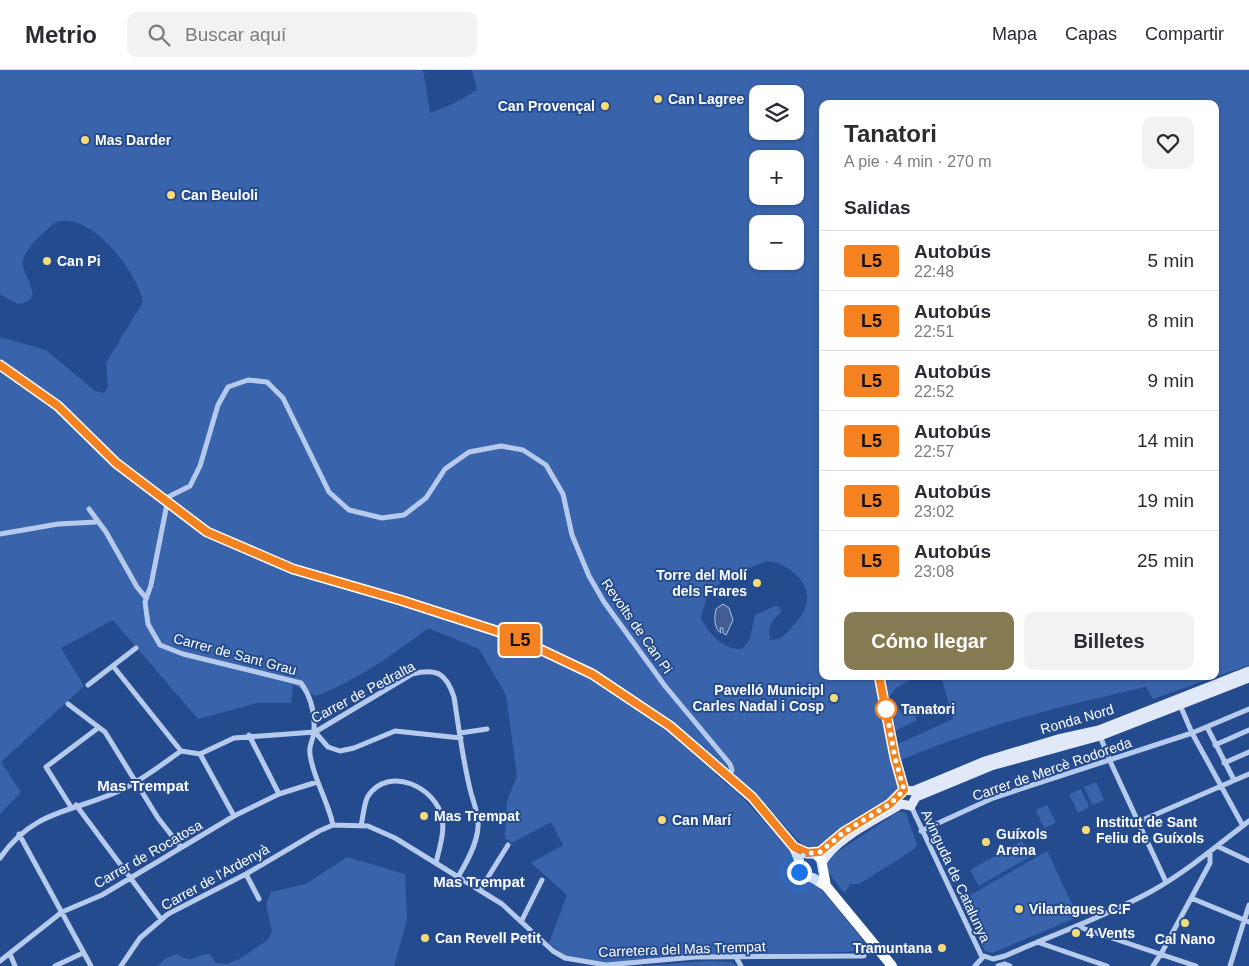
<!DOCTYPE html>
<html lang="es">
<head>
<meta charset="utf-8">
<style>
	body { margin:0; font-family:Arial,sans-serif; background:#f2f2f3; color:#2b2b33; height:100vh; display:flex; flex-direction:column; font-size:19px; white-space:nowrap }
	* { box-sizing:border-box; margin:0 }
	p { font-size:16px; color:#7c7c81 }
	.icon { flex:none; width:28px; height:28px; fill:none; stroke:currentColor; stroke-width:2; stroke-linecap:round; stroke-linejoin:round }
	.map { position:relative; flex:1; overflow:hidden }
	.drawer { position:absolute; left:819px; top:30px; width:400px; height:580px; display:flex; flex-direction:column; background:#fff; border-radius:10px; box-shadow:0 1px 4px #0004 }
	.drawer>* { flex:none }
	.badge { padding:0 10px; border-radius:4px; font-size:18px; line-height:32px }
	.fabs { position:absolute; left:749px; top:15px; display:grid; gap:10px }
	.fabs a { display:grid; place-items:center; width:55px; height:55px; border-radius:10px; background:#fff; box-shadow:0 1px 4px #0004; font-size:25px }
	.you { position:absolute; width:25px; height:25px; margin:-12px; border:4px solid #fff; border-radius:50%; background:#1a73e8; box-shadow:0 0 0 8px #1a73e833 }
	.map>.badge { position:absolute; translate:-50% -50%; box-shadow:0 0 0 2px #fff }
	h2 { padding:0 25px; font-size:19px; line-height:45px }
	.round { display:grid; place-items:center; flex:none; width:52px; height:52px; border-radius:10px; background:#f2f2f3 }
	.overview { display:flex; align-items:center; justify-content:space-between; height:85px; padding:0 25px }
	h1 { font-size:24px; font-weight:600; line-height:38px }
	.primary-button { display:flex; gap:10px; margin-top:auto; padding:10px 25px }
	.primary-button a { flex:1; height:58px; border-radius:10px; background:#867a52; color:#fff; font-size:20px; font-weight:600; line-height:58px; text-align:center }
	.primary-button a+a { background:#f2f2f3; color:#2b2b33 }
	ul { padding:0; list-style:none }
	li { display:flex; align-items:center; gap:15px; height:60px; padding:0 25px; border-top:1px solid #e1e1e2 }
	li div { flex:1 }
	li b { display:block; font-size:19px }
	li em { font-style:normal }
	li .badge { min-width:55px; font-weight:700; text-align:center }
	header { display:flex; align-items:center; gap:30px; box-sizing:border-box; height:70px; padding:0 25px; background:#fff; border-bottom:1px solid #e1e1e2 }
	header strong { font-size:24px }
	nav { display:flex; gap:28px; margin-inline-start:auto; font-size:18px }
	.search { width:350px; height:45px; background:#f2f2f3; display:flex; align-items:center; gap:12px; box-sizing:border-box; padding:0 18px; border-radius:10px; color:#7c7c81; font-size:19px }
	.map>svg:first-child { display:block }
	.green { fill:#3964ac; fill-rule:evenodd }
	.water { fill:#425d8f; stroke:#aac4ec }
	.lines { fill:none; stroke-linecap:round; stroke-linejoin:round }
	.street { stroke:#b5caec; stroke-width:5 }
	.secondary { stroke:#e1e9f9; stroke-width:9 }
	.primary { stroke:#fafcff; stroke-width:10 }
	.line-casing { stroke:#fff; stroke-width:11 }
	.line { stroke:#f58220; stroke-width:8 }
	.walk { stroke:#fff; stroke-width:5; stroke-dasharray:0 9 }
	.poi-dot { fill:#f6db79; stroke:#254b8f; stroke-width:2 }
	.stop-dot { fill:#fff; stroke:#f58220; stroke-width:2.5 }
	.labels { text-anchor:middle; dominant-baseline:central; stroke-width:4; stroke-linejoin:round; paint-order:stroke }
	.poi-label { font-size:14px; font-weight:bold; fill:#fff; stroke:#254b8f; text-anchor:start }
	.street-label { font-size:14px; fill:#fff; stroke:#254b8f }
	.stop-label { font-size:14px; font-weight:bold; fill:#fff; stroke:#254b8f; text-anchor:start }
	.neighbourhood-label { font-size:15px; font-weight:bold; fill:#fff; stroke:#254b8f }
</style>
</head>
<body>
<header>
<strong>Metrio</strong>
<div class="search"><svg class="icon" aria-label="search" viewBox="0 0 24 24"><circle cx="10" cy="10" r="6"/><path d="M15 15l6 6"/></svg>Buscar aquí</div>
<nav><a>Mapa</a><a>Capas</a><a>Compartir</a></nav>
</header>
<div class="map">
<svg width="1249" height="896" viewBox="0 0 1249 896">
	<rect width="100%" height="100%" fill="#254b8f"/>
	<!-- green -->
	<path class="green" d="M0 0H423L430 43 453 34 477 20 472 0H1249V595L1153 629 1146 617C1061 636 981 656 901 690L898 674 953 649 941 606H1215V34H822V606H873L899 715 894 725 850 751 826 772 814 779 805 778 756 724 712 687 715 704 741 726 796 786 794 798 801 811 817 814 861 868 864 872 861 880 847 882 702 885 603 894 568 888 549 873 567 825 531 793 563 775 551 752 512 773 505 768 507 731 517 706 506 625 479 579 428 558C394 584 356 611 316 626L293 615 291 633H257L198 649 113 550 61 578 84 616 1 692 21 722 0 744V267L46 280 95 321 104 323 108 317 106 293 143 232C138 203 87 135 53 154 43 163 27 176 23 190 19 205 50 230 17 234L0 224ZM758 24H795V61H758ZM758 89H795V126H758ZM758 154H795V191H758ZM764 492C783 488 811 512 807 532 805 544 789 563 779 569L770 570C767 557 772 551 781 542L780 537 775 536 755 545 750 569 742 579C723 580 709 564 701 548L707 526 721 512 733 511 747 499Z
		M882 606H917L896 618 889 627Z
		M896 634 903 646 913 642 917 650 895 661 891 637Z
		M1096 712 1104 730 1092 735 1084 717Z
		M1081 719 1089 737 1078 743 1069 724Z
		M1047 735 1056 753 1044 758 1036 740Z
		M898 742 906 743 917 775 913 780 859 814H851L844 823 827 800 828 792 834 784Z
		M1022 771 1031 786 979 816 970 800Z
		M1047 781 1078 847 992 883 985 881 960 831Z
		M347 787 405 804 407 849 394 896H158L166 888 177 884C195 896 193 884 210 884L216 893 227 894 238 890 268 870 272 861 266 834 271 822 306 814Z
		M707 891 731 892 737 896H642Z"/>
	<!-- water -->
	<path class="water" d="M723 534 729 538 733 550 726 565 723 563V558H720L721 563C714 559 714 547 716 539Z"/>
	<g class="lines">
		<!-- street -->
		<path class="street" d="M164 429 190 416 200 396 218 335 228 317 248 310 267 312 283 328 329 422 349 440 382 448 404 445 426 428 445 399 469 382 501 376 523 380 546 395 563 424 572 465 589 506 604 532 665 616 730 694 732 700 729 707
			M167 434 151 515 145 532 148 554 160 575 183 584 301 613C311 627 315 643 314 660 314 672 307 673 311 690 316 713 328 732 333 755
			M89 439 106 462 137 517 146 528
			M0 464 58 454 97 452
			M113 596 181 681
			M879 606 895 688 905 720
			M88 615 136 578
			M68 634 105 662 158 748 180 776
			M1180 635 1192 663 1243 756
			M1207 657 1234 710
			M315 662 328 677 340 681 354 678 395 661 461 668
			M460 663 487 659
			M249 665 279 724
			M1100 666 1110 691 1166 812
			M1215 675 1249 660
			M200 684 234 668 315 662 412 604C437 598 446 603 454 627 459 659 463 692 471 723 474 734 479 745 478 757 477 774 467 792 458 807
			M200 684 234 746
			M1224 693 1249 682
			M76 735 161 849
			M911 736 982 887
			M71 737 46 697 98 658
			M1138 752 1249 704
			M361 756C363 747 364 733 368 726 389 695 436 717 442 748 445 762 439 779 436 793
			M921 761 993 728 1192 663 1249 639
			M19 764 91 896
			M1219 777 1249 791
			M0 788C36 736 78 743 127 717 146 707 164 693 181 681L200 684
			M246 804 259 829
			M480 820 508 775
			M1191 828 1249 852
			M522 850 542 810
			M1076 856 1196 896
			M1037 872 1107 896
			M10 884 15 896
			M736 887 741 896
			M0 891 62 842 102 825 234 746 279 724 317 712
			M55 896 83 883
			M121 896 140 868 168 844 246 804 319 761 333 755 368 756 395 768 502 834 553 881 565 888 606 895 695 887 864 886
			M975 896 984 886 993 889 1005 886C1054 864 1105 847 1152 821 1187 801 1218 775 1249 751
			M998 896 1005 894 1010 896
			M1153 896 1161 884 1210 793V783
			M1230 896 1249 835"/>
		<!-- secondary -->
		<path class="secondary" d="M901 734 911 736 916 727 991 696 1100 666 1249 608
			M815 784 890 734 905 720 913 721 985 691 1058 669 1099 660 1249 601
			M822 793C835 768 878 749 901 734"/>
		<!-- primary -->
		<path class="primary" d="M0 295 58 336 116 393 207 462 293 499 400 530 512 566 593 604 670 656 752 727 794 777 799 790 798 798 802 805 813 808 826 816
			M794 777 807 783 815 784 821 789 826 816 892 896"/>
	</g>
	<g class="lines">
		<!-- line casing -->
		<g class="line-casing">
			<path id="line" d="M0 295 58 336 116 393 207 462 293 499 400 530 512 566 592 604 670 656 752 727 794 777 807 783 820 782 844 762 890 734 904 720 895 688 879 606"/>
		</g>
		<!-- line -->
		<use href="#line" class="line"/>
		<!-- walk -->
		<path class="walk" d="M799 802 798 794 804 784 820 782 844 762 890 734 904 720 895 688 886 639"/>
	</g>
	<!-- markers -->
	<g class="poi-dot">
		<circle cx="658" cy="29" r="5"/>
		<circle cx="605" cy="36" r="5"/>
		<circle cx="85" cy="70" r="5"/>
		<circle cx="171" cy="125" r="5"/>
		<circle cx="47" cy="191" r="5"/>
		<circle cx="757" cy="513" r="5"/>
		<circle cx="834" cy="628" r="5"/>
		<circle cx="424" cy="746" r="5"/>
		<circle cx="662" cy="750" r="5"/>
		<circle cx="1086" cy="760" r="5"/>
		<circle cx="986" cy="772" r="5"/>
		<circle cx="1019" cy="839" r="5"/>
		<circle cx="1185" cy="853" r="5"/>
		<circle cx="1076" cy="863" r="5"/>
		<circle cx="425" cy="868" r="5"/>
		<circle cx="942" cy="878" r="5"/>
	</g>
	<circle class="stop-dot" cx="886" cy="639" r="10"/>
	<g class="labels">
		<!-- poi labels -->
		<g class="poi-label">
			<text x="668" y="29">Can Lagree</text>
			<text x="595" y="36" text-anchor="end">Can Provençal</text>
			<text x="95" y="70">Mas Darder</text>
			<text x="181" y="125">Can Beuloli</text>
			<text x="57" y="191">Can Pi</text>
			<text x="747" y="505" text-anchor="end">Torre del Molí<tspan x="747" dy="16">dels Frares</tspan></text>
			<text x="824" y="620" text-anchor="end">Pavelló Municipl<tspan x="824" dy="16">Carles Nadal i Cosp</tspan></text>
			<text x="434" y="746">Mas Trempat</text>
			<text x="672" y="750">Can Marí</text>
			<text x="1096" y="752">Institut de Sant<tspan x="1096" dy="16">Feliu de Guíxols</tspan></text>
			<text x="996" y="764">Guíxols<tspan x="996" dy="16">Arena</tspan></text>
			<text x="1029" y="839">Vilartagues C.F</text>
			<text x="1086" y="863">4 Vents</text>
			<text x="435" y="868">Can Revell Petit</text>
			<text x="1185" y="869" text-anchor="middle">Cal Nano</text>
			<text x="932" y="878" text-anchor="end">Tramuntana</text>
		</g>
		<!-- street labels -->
		<g class="street-label">
			<text transform="translate(637 556) rotate(55)">Revolts de Can Pi</text>
			<text transform="translate(235 584) rotate(15)">Carrer de Sant Grau</text>
			<text transform="translate(363 622) rotate(-28)">Carrer de Pedralta</text>
			<text transform="translate(1077 649) rotate(-16)">Ronda Nord</text>
			<text transform="translate(1052 699) rotate(-19)">Carrer de Mercè Rodoreda</text>
			<text transform="translate(148 784) rotate(-30)">Carrer de Rocatosa</text>
			<text transform="translate(956 806) rotate(65)">Avinguda de Catalunya</text>
			<text transform="translate(215 807) rotate(-29)">Carrer de l'Ardenyà</text>
			<text transform="translate(682 879) rotate(-2)">Carretera del Mas Trempat</text>
		</g>
		<!-- stop labels -->
		<g class="stop-label">
			<text x="901" y="639">Tanatori</text>
		</g>
		<!-- neighbourhood labels -->
		<g class="neighbourhood-label">
			<text x="143" y="715">Mas Trempat</text>
			<text x="479" y="811">Mas Trempat</text>
		</g>
	</g>
</svg>
<div class="fabs">
<a><svg class="icon" aria-label="layers" viewBox="0 0 24 24"><path d="M12 4l9 5-9 5-9-5zM3 14l9 5 9-5"/></svg></a>
<a>+</a>
<a>−</a>
</div>
<div class="you" style="left:799px;top:802px"></div>
<b class="badge" style="left:520px;top:570px;background:#f58220;color:#111">L5</b>
<section class="drawer">
<div class="overview"><div><h1>Tanatori</h1><p>A pie · 4 min · 270 m</p></div><a class="round"><svg class="icon" aria-label="heart" viewBox="0 0 24 24"><path d="M12 20l-8-8c-3-5 5-10 8-4 3-6 11-1 8 4z"/></svg></a></div>
<h2>Salidas</h2>
<ul>
<li><span class="badge" style="background:#f58220;color:#111">L5</span><div><b>Autobús</b><p>22:48</p></div><em>5 min</em></li>
<li><span class="badge" style="background:#f58220;color:#111">L5</span><div><b>Autobús</b><p>22:51</p></div><em>8 min</em></li>
<li><span class="badge" style="background:#f58220;color:#111">L5</span><div><b>Autobús</b><p>22:52</p></div><em>9 min</em></li>
<li><span class="badge" style="background:#f58220;color:#111">L5</span><div><b>Autobús</b><p>22:57</p></div><em>14 min</em></li>
<li><span class="badge" style="background:#f58220;color:#111">L5</span><div><b>Autobús</b><p>23:02</p></div><em>19 min</em></li>
<li><span class="badge" style="background:#f58220;color:#111">L5</span><div><b>Autobús</b><p>23:08</p></div><em>25 min</em></li>
</ul>
<div class="primary-button"><a>Cómo llegar</a><a>Billetes</a></div>
</section>
</div>
</body>
</html>
